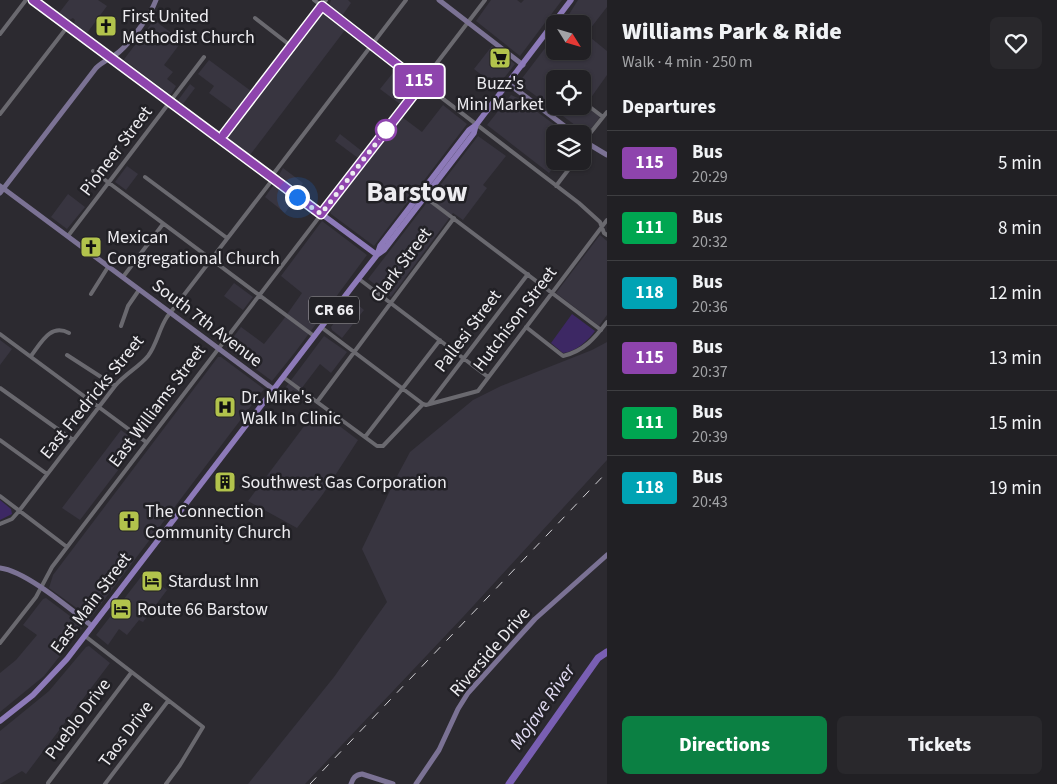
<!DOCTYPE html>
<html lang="en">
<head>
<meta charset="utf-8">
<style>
	body { margin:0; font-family:"Source Sans 3",sans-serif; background:#29282c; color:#f1f3f6; height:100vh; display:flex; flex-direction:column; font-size:19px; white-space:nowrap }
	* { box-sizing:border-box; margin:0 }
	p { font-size:16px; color:#a2a3a6 }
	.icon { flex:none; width:28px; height:28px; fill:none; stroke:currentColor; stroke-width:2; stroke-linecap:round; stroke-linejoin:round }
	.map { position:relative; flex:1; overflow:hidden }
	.details { display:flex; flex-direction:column; background:#212024; width:450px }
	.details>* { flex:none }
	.badge { padding:0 10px; border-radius:4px; font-size:18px; line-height:32px }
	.needle { width:32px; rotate:127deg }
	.buttons { position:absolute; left:546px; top:15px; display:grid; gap:10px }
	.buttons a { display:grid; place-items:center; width:45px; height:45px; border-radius:8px; background:#212024; box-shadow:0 1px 4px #0004,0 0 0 1px #3e3e41; font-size:25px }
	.you { position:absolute; width:25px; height:25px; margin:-12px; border:4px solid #fff; border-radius:50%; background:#1a73e8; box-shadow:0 0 0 8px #1a73e833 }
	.map>.badge { position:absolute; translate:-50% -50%; box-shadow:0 0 0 2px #fff }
	h2 { padding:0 15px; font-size:19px; line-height:45px }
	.round { display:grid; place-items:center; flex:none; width:52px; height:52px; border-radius:8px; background:#29282c }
	.head { display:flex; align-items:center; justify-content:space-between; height:85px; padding:0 15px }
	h1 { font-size:24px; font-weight:800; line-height:38px }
	.cta { display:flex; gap:10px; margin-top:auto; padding:10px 15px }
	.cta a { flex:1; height:58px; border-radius:8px; background:#0b8043; color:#fff; font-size:20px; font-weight:800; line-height:58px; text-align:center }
	.cta a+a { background:#29282c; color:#f1f3f6 }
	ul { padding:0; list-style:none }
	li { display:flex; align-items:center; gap:15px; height:65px; padding:0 15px; border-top:1px solid #3e3e41 }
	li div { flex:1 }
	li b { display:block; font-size:19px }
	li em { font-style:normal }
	li .badge { min-width:55px; font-weight:700; text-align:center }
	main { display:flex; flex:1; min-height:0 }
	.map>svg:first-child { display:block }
	.built { fill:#383540; fill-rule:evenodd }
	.green { fill:#3d2864 }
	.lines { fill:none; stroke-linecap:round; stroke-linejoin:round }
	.river { stroke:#795fb3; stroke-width:7 }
	.street { stroke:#6a696f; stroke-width:4 }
	.secondary { stroke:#7b7294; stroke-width:5 }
	.primary { stroke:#8d7ab9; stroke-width:5.5 }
	.rail { stroke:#d1d0d4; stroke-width:1; stroke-dasharray:9 9; stroke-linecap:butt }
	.line-casing { stroke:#fff; stroke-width:11 }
	.line { stroke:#8e44ad; stroke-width:8 }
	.walk { stroke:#edecf0; stroke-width:5; stroke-dasharray:0 9 }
	.stop-dot { fill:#fff; stroke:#8e44ad; stroke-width:2.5 }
	.labels { text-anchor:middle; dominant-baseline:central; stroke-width:5; stroke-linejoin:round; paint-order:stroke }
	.shield { fill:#222126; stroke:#b0afb3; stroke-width:1 }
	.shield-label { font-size:16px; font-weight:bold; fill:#edecf0 }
	.poi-label { font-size:18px; fill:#edecf0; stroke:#222126; text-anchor:start }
	.street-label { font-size:18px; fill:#edecf0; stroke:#222126 }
	.water-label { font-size:19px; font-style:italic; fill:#e2dcf3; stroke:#222126 }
	.town-label { font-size:28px; font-weight:bold; fill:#edecf0; stroke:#222126 }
</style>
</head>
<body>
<main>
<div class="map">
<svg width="607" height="784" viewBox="0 0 607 784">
	<rect width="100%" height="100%" fill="#2c2a30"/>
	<!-- built -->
	<path class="built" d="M69 0H98L107 6 87 33 74 24 75 20 73 18 69 20 59 13Z
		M331 0H348L351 3 342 16 329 6Z
		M491 0H517L521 3 524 0H562L520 56 476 21Z
		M578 0H607V7L586 34 607 51V75L585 106 600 117 587 134 520 84V81L555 35V51H582V24H563ZM555 79H582V106H555Z
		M321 14H324L345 30 250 155 229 139V135Z
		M154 20 182 41 164 65 173 72 167 79 176 86 171 94 168 93 124 60 125 58Z
		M492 46 515 64 497 87 474 69Z
		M209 60 251 91 235 112 209 93 214 86 198 74Z
		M396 69 416 83 400 104 380 89Z
		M190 84 195 88 183 104 179 101V99Z
		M511 95 520 99 567 134H555V161H559L549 173 487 125Z
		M443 105 467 124 374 246 331 214 330 211 402 117 422 132Z
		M340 134 363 152 358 158 335 141Z
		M478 136 506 156 483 185 487 188 463 220 453 213 391 297 368 279Z
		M127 166 138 174 126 190 115 182Z
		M283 168 303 183 299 190 279 175Z
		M273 186H276L294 200 285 213 265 197Z
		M68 194 85 207 67 229 51 217Z
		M322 221 367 255 296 351 272 381 226 347 241 327 264 344 283 320 302 293 281 276Z
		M600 235 607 241V315L599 326 556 293Z
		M234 283 253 297 243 310 224 296Z
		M352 300 364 310 342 338 332 330 331 327Z
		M324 336 347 352 331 373 320 364 298 393 293 390 286 399 280 395Z
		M0 340 12 349 0 365Z
		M607 342V460L463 617 305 784H248L334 677 387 602 362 549 395 480 410 452 473 400 501 386 592 350Z
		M218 357H221L264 389 92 616 89 617 49 588 53 575Z
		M317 409 358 440 323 494 297 528 248 501Z
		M121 430 137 442 138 444 80 520 62 508Z
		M144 573 167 590 143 622 139 620 127 635 119 629 108 645 96 635Z
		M46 598 82 625V628L44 676 0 712V673L16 660 37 635 23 625 43 599Z
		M89 646 110 663 26 774 22 771 0 784V731L49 691 86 647Z"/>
	<!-- green -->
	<path class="green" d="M572 314 595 331C588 341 575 352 563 353L551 343Z
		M0 500 11 509 12 514 0 520Z"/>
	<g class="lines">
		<!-- river -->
		<path class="river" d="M509 784 598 658 607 652"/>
		<!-- street -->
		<path class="street" d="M314 0 579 203 600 222 604 233 607 235
			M255 18 291 46
			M0 34 26 0
			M551 77 555 80
			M582 101 603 117
			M0 114 68 26
			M220 139 326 0
			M584 141 607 112
			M582 152 588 144
			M93 171 314 336
			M145 177 227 238
			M271 177 406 0
			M556 186 575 161
			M425 197 601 330
			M68 236 204 57
			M123 277 163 224
			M359 279 488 377
			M91 294 108 267
			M121 326 128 306 139 290
			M321 327 423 404
			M526 327 563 356C584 351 595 338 607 322
			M0 334 146 442
			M67 355 115 386
			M31 356C41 343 50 323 69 333
			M283 377 377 446H383L423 404 426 405 478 391 607 220
			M0 388 73 440
			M317 402 454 218
			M429 404 528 274
			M365 437 440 340
			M0 440 47 474
			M0 496 67 547
			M0 524 12 519 19 511 115 386C125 374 139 367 148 356 157 344 159 329 167 317L273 179
			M85 636 203 727 180 765 166 784
			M0 643 36 597 52 567 83 526 485 0
			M48 783 131 673
			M105 784 168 701"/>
		<!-- secondary -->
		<path class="secondary" d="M439 0 523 65
			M509 84 575 134
			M582 140 607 155
			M0 186 273 389
			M0 193 96 68C103 61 112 58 119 52 131 42 151 14 156 0
			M0 568C26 571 70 609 92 626
			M351 784C353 778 355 775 362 774L393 784
			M416 784 439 750 458 709 468 693 535 619 607 555"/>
		<!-- primary -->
		<path class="primary" d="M33 0 377 255
			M377 255 380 246 469 130 476 125 571 0
			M0 721 33 695 67 659 352 287 377 255 384 250 474 133 476 125"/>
		<!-- rail -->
		<path class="rail" d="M310 784 607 472"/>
	</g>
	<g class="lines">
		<!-- line casing -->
		<g class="line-casing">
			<path id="line" d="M33 0 321 214 422 84 322 6 224 134"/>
		</g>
		<!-- line -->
		<use href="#line" class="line"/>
		<!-- walk -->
		<path class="walk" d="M297 197 321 214 388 128 386 130"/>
	</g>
	<!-- icons -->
	<defs>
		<g id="church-square" transform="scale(1.125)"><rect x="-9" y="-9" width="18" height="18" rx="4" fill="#b2c34c" stroke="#222126"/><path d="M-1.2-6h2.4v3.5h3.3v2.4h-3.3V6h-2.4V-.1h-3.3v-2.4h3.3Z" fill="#111"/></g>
		<g id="supermarket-square" transform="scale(1.125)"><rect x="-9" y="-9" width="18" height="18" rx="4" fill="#b2c34c" stroke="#222126"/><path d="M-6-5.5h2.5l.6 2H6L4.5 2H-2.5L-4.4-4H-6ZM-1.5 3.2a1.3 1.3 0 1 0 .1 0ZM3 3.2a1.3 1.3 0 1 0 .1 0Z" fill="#111"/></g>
		<g id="hospital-square" transform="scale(1.125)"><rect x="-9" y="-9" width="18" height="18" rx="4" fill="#b2c34c" stroke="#222126"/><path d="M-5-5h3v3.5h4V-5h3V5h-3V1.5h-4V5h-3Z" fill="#111"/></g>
		<g id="building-square" transform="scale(1.125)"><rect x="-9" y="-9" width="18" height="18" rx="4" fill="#b2c34c" stroke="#222126"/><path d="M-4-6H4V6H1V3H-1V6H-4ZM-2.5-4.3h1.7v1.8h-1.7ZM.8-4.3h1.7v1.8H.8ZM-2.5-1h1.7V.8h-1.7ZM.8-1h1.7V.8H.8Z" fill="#111"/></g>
		<g id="hotel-square" transform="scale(1.125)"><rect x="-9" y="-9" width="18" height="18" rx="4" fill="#b2c34c" stroke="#222126"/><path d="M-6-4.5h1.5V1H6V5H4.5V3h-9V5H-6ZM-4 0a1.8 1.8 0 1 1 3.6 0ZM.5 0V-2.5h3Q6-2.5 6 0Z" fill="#111"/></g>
	</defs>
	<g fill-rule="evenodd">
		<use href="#church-square" x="106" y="26"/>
		<use href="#supermarket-square" x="500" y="58"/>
		<use href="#church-square" x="91" y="247"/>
		<use href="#hospital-square" x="225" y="407"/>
		<use href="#building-square" x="225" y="482"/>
		<use href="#church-square" x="129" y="521"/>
		<use href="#hotel-square" x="152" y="581"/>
		<use href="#hotel-square" x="121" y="609"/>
	</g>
	<!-- markers -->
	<circle class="stop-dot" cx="386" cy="130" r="10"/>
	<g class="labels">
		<!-- shield labels -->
		<rect class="shield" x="309" y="296.5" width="50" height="27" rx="4"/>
		<g class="shield-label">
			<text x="334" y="310">CR 66</text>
		</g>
		<!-- poi labels -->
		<g class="poi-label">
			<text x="122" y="16">First United<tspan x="122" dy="21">Methodist Church</tspan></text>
			<text x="500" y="83" text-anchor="middle">Buzz's<tspan x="500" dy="21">Mini Market</tspan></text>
			<text x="107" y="237">Mexican<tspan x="107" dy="21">Congregational Church</tspan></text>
			<text x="241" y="397">Dr. Mike's<tspan x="241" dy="21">Walk In Clinic</tspan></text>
			<text x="241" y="482">Southwest Gas Corporation</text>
			<text x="145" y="511">The Connection<tspan x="145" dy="21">Community Church</tspan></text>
			<text x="168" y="581">Stardust Inn</text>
			<text x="137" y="609">Route 66 Barstow</text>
		</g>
		<!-- street labels -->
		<g class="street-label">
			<text transform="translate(116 151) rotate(-53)">Pioneer Street</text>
			<text transform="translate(401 265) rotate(-53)">Clark Street</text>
			<text transform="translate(515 319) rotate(-53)">Hutchison Street</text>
			<text transform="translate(207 323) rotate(37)">South 7th Avenue</text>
			<text transform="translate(468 331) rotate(-53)">Pallesi Street</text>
			<text transform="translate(92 397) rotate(-51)">East Fredricks Street</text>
			<text transform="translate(157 406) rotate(-53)">East Williams Street</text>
			<text transform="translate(91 603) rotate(-53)">East Main Street</text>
			<text transform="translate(490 652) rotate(-49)">Riverside Drive</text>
			<text transform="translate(78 719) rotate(-53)">Pueblo Drive</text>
			<text transform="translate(126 734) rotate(-53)">Taos Drive</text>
		</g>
		<!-- water labels -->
		<g class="water-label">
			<text transform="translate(543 707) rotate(-55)">Mojave River</text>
		</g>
		<!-- town labels -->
		<g class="town-label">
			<text x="417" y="192">Barstow</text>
		</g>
	</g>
</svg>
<div class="buttons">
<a><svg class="needle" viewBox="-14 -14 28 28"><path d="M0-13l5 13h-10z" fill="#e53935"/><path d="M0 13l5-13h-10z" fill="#a2a3a6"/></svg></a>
<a><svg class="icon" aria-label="locate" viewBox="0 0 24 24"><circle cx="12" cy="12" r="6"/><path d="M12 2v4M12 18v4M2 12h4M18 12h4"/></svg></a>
<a><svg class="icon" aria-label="layers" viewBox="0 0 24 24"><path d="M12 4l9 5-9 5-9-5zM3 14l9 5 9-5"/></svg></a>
</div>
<div class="you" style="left:297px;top:197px"></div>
<b class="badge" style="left:419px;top:81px;background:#8e44ad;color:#fff">115</b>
</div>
<section class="details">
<div class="head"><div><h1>Williams Park &amp; Ride</h1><p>Walk · 4 min · 250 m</p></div><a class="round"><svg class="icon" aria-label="heart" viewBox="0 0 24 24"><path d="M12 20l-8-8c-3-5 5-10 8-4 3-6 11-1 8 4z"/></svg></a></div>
<h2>Departures</h2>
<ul>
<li><span class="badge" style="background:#8e44ad;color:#fff">115</span><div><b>Bus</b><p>20:29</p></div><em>5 min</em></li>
<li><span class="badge" style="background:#00a651;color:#fff">111</span><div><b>Bus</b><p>20:32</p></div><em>8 min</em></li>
<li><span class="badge" style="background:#00a3b4;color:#fff">118</span><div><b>Bus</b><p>20:36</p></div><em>12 min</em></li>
<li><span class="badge" style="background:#8e44ad;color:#fff">115</span><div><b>Bus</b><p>20:37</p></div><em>13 min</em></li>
<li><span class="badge" style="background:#00a651;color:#fff">111</span><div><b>Bus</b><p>20:39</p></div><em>15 min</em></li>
<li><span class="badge" style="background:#00a3b4;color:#fff">118</span><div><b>Bus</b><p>20:43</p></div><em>19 min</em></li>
</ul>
<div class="cta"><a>Directions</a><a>Tickets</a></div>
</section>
</main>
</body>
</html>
